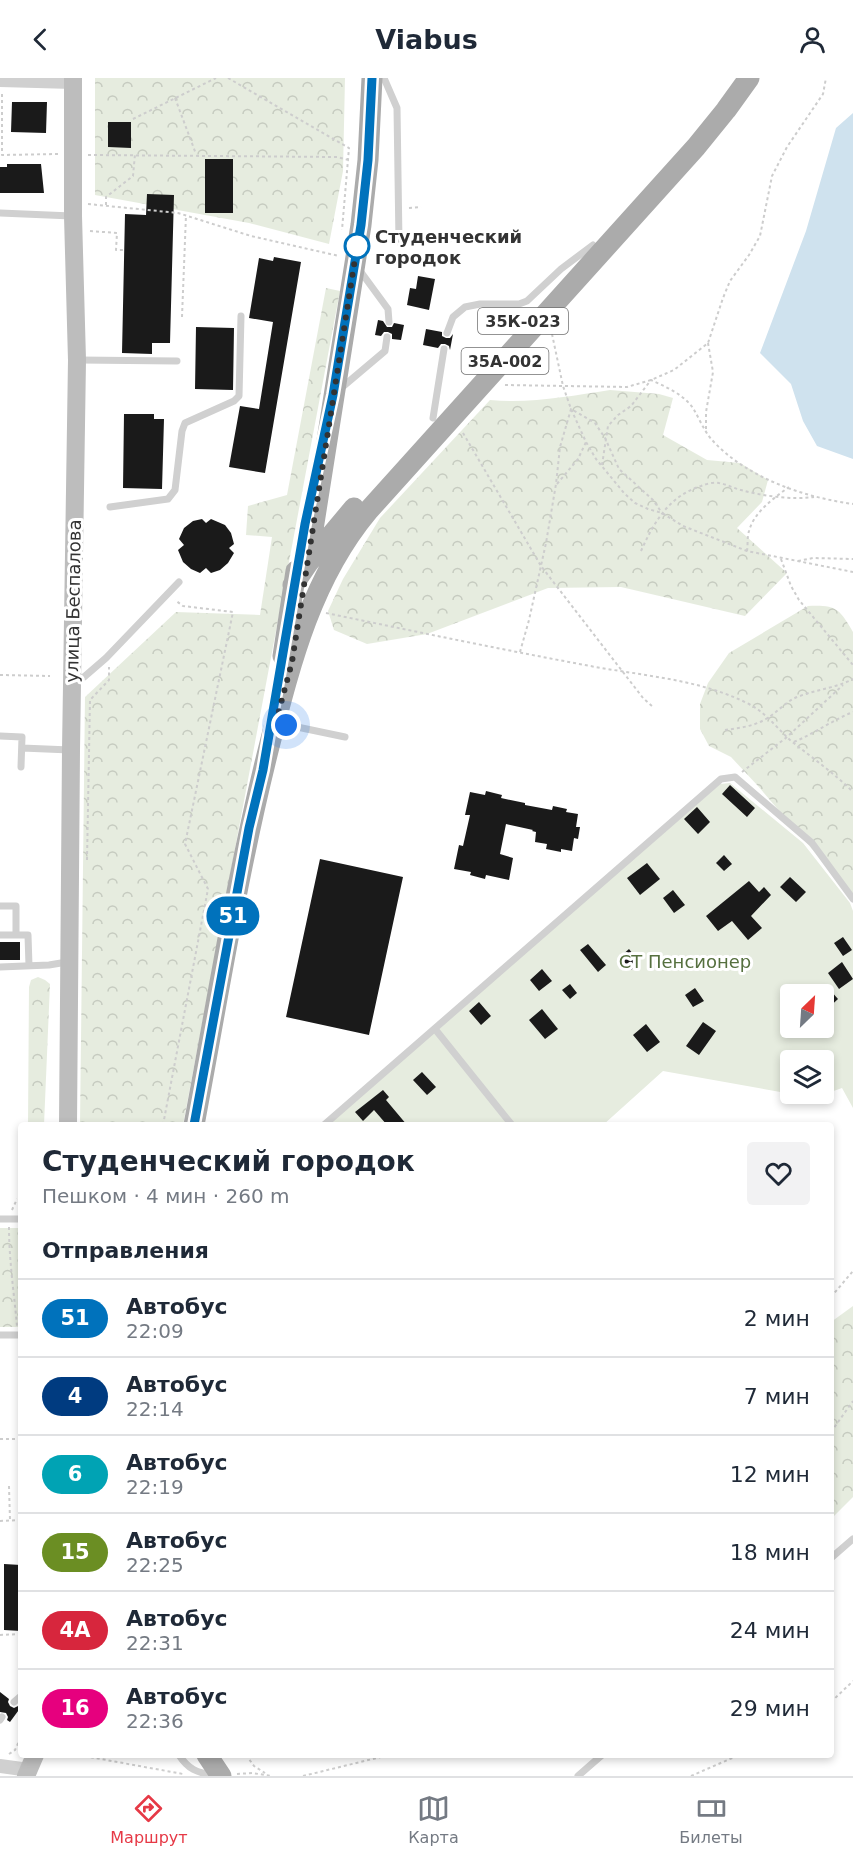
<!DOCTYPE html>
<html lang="ru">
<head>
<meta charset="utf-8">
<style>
	body { margin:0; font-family:"DejaVu Sans",sans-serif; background:#f2f2f3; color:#1f2937; height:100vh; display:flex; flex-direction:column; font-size:22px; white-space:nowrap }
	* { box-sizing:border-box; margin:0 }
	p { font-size:20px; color:#747a83 }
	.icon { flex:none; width:33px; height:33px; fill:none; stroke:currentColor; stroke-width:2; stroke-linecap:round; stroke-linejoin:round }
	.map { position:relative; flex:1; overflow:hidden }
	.drawer { position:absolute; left:18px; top:1044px; width:816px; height:636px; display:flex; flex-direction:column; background:#fff; border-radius:6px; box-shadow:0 3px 9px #0003 }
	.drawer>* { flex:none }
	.badge { padding:0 12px; border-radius:20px; font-size:21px; line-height:39px }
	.needle { width:39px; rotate:25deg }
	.tools { position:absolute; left:780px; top:906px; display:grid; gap:12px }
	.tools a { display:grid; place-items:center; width:54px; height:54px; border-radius:6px; background:#fff; box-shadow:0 3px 9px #0003; font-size:30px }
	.you { position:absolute; width:30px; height:30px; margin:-15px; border:4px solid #fff; border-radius:50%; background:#1a73e8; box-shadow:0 0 0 9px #1a73e833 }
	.map>.badge { position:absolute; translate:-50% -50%; box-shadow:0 0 0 3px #fff }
	h2 { padding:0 24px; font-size:22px; line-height:54px }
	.round { display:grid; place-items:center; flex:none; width:63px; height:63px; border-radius:6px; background:#f2f2f3 }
	.overview { display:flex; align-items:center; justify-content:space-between; height:102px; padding:0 24px }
	h1 { font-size:28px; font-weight:700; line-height:45px }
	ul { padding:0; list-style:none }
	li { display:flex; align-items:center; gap:18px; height:78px; padding:0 24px; border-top:2px solid #e0e1e3 }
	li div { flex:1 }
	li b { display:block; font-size:22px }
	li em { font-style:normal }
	li .badge { min-width:66px; font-weight:700; text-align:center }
	header { display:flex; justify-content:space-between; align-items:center; height:78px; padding:0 24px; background:#fff; font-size:27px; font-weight:700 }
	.tab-bar { display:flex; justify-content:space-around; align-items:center; height:84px; border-top:2px solid #e0e1e3; background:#fff; font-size:16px; color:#747a83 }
	.tab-bar a { display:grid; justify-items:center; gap:3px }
	.tab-bar .on { color:#e63946 }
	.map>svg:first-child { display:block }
	.forest { fill:url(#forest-crowns) }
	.garden { fill:#e6ecdf; fill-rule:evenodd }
	.water { fill:#cfe2ee }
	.building { fill:#1a1a1a }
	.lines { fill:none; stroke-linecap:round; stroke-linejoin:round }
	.path { stroke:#cdcdcd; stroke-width:2; stroke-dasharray:3 3; stroke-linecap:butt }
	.lane { stroke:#d0d0d0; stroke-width:7 }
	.street { stroke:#d0d0d0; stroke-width:14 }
	.secondary { stroke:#bdbdbd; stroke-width:18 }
	.primary { stroke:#ababab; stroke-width:21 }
	.line-casing { stroke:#fff; stroke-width:14 }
	.line { stroke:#0072bc; stroke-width:9 }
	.walk { stroke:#333; stroke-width:6; stroke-dasharray:0 10.8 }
	.stop-dot { fill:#fff; stroke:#0072bc; stroke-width:3 }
	.labels { text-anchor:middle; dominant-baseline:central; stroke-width:6; stroke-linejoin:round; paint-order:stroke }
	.shield { fill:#fff; stroke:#707070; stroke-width:1.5 }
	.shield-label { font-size:16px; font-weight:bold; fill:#333 }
	.stop-label { font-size:18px; font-weight:bold; fill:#333; stroke:#fff; text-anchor:start }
	.street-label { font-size:18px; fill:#333; stroke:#fff }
	.park-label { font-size:18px; fill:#56703f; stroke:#fff }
</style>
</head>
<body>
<header><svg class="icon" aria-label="back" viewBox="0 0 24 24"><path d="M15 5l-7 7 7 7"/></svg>Viabus<svg class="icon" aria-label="person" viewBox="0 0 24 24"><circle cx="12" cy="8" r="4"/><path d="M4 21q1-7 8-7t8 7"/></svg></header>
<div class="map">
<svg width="853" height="1698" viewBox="0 0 853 1698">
	<defs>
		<pattern id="forest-crowns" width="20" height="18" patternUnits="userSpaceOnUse" patternTransform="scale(1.5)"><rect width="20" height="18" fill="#e6ecdf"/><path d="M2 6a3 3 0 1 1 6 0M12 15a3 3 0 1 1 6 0" fill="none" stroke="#c6cbc0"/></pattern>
	</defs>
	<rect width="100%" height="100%" fill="#fff"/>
	<!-- forest -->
	<path class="forest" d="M95 0H345L343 93 329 166 249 145 95 117Z
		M326 210 340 213 183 1047H80L85 619 176 534 260 537 272 459 246 457 248 428 287 417Z
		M610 312 659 316 673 320 663 357 707 382 740 385 768 402 762 424 737 450 787 495 745 538 621 509 548 510 427 556 367 566 334 552 328 533 343 501 380 440 490 322C530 326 570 318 610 312Z
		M808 528C836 527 839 530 853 554V819L758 708 731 679 709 668 700 651V626L708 605 729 575Z
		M38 899 45 902 50 906 44 1047H28L29 909 31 902Z
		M0 1150H21V1249H0Z
		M853 1228V1419L831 1441V1244Z"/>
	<!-- garden -->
	<path class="garden" d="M730 705 803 765 850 825 853 833V1030L842 1010 814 1020 663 993 603 1047H326L720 706ZM790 916H824V950H790ZM790 982H824V1016H790Z"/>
	<!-- water -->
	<path class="water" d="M853 35V381L817 368 803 343 791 306 760 275 806 153 836 50Z"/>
	<!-- building -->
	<path class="building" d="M12 24H47L46 55 11 54Z
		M108 44H131V70L108 69Z
		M205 81H233V135H205Z
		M7 86H41L44 115H0V89H7Z
		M147 116 174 117 170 265H152V276L122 275 125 136 146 137Z
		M274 179 301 184 265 395 229 389 240 328 259 331 273 244 249 240 259 180 273 183Z
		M418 198 435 201 429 232 407 227 410 210 416 211Z
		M378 242 383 243 387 249H392L394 245 404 247 401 262 392 261V256L388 254H384L381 258 375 257Z
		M196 249 234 250 233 312 195 311Z
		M426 251 442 254V258L446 260H450L453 256 450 272 449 268 445 266H441L438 270 423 267Z
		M124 336H154V341H164L162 411 123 410Z
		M202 441 206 445 211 441 225 447 231 455 234 466 229 470 234 475 228 485 220 492 211 495 206 490 200 495 191 491 183 484 178 472 184 467 179 461 184 450 193 443Z
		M730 707 755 730 747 739 722 716Z
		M486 713 502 717 501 720 525 725V727L552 732 553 728 567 731 566 734 578 736 576 749H580L578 761 574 760 572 773 561 771V774L546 771 547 766 535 764 536 754 532 753 533 752 506 746 500 776 513 780 509 802 486 797 485 801 470 797 471 794 454 791 459 767 463 768 470 737H465L470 714 485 717Z
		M697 729 710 744 698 756 684 741Z
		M724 777 732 786 724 793 716 785Z
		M320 781 403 799 369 957 286 939Z
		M647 785 660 801 640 817 627 800Z
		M790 799 806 814 796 824 780 809Z
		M749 803 759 814 764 809 771 817 751 838 762 850 748 862 732 843 718 853 706 838Z
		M673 812 685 827 674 835 663 820Z
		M843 859 852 872 843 878 834 865Z
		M0 864H20V882H0Z
		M588 866 606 887 598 894 580 872Z
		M629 871 640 885 631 892 620 879Z
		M842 884 853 901 839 911 828 895Z
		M542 891 552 903 539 913 530 902Z
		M570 906 577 915 570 921 562 912Z
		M695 910 704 923 693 929 685 917Z
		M830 912 838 921 824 934V917Z
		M479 924 491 938 481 947 469 933Z
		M542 931 558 951 545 961 529 942Z
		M703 944 716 953 699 977 686 968Z
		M646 946 660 964 647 974 633 957Z
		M422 994 436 1009 427 1017 413 1002Z
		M383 1012 389 1019 386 1022 407 1047H387L374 1032 363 1043 355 1034Z
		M4 1486 21 1487V1553L4 1552Z
		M0 1614 9 1621 8 1624 10 1628 14 1630 18 1628 21 1629 10 1644 7 1642 8 1639 6 1635 0 1634Z"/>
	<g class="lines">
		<!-- path -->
		<path class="path" d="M228 0 349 70 342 152
			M2 16V77L58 76
			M175 20 196 76
			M133 41 216 0
			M88 77 337 79 349 82
			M88 126 178 135 251 158 339 178
			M106 127V119L133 98 135 76
			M409 130 421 129
			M90 153 117 155 116 172H124
			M182 239 186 137
			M552 256 563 308 571 331 586 364 596 381 624 415 635 425 648 431 662 435 683 448 747 473 853 494
			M505 307 627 309 651 302 674 292 708 265 723 220 730 203 749 177 760 158 772 98 787 69 823 16 826 0
			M706 351V334L713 294 708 265
			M463 355 541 488 643 620 653 629
			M602 387 608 348 618 337 631 328 651 302C666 309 683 316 693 330 699 340 704 353 712 362 747 400 803 419 853 426
			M557 406 578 381 586 364
			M641 473C654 444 669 418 701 408 706 406 713 404 719 405 726 406 733 410 741 412 763 418 791 422 814 419
			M747 473C748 467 747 459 749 453 754 434 774 420 789 409
			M781 481 791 508 799 522 853 587
			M798 483 813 480 853 481
			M326 535C413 553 499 571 585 587 641 598 697 600 749 626 766 635 776 649 790 662 811 679 834 695 853 714
			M520 574 529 542 546 465 556 406 560 369 571 331 595 345 605 360 619 391 653 422 662 435
			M0 597 50 598
			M725 652C740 650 756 648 769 639 780 632 787 622 800 618 818 611 836 610 853 601
			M794 664C815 655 833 642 853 634
			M742 694 787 659 843 607
			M87 782 90 622 109 602V589
			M163 1047 208 811 185 766 233 534 183 528 175 522
			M12 1132 17 1121
			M9 1149C9 1182 14 1215 17 1248
			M831 1219 853 1193
			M831 1354 853 1323
			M0 1361H21
			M9 1408 10 1442
			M0 1443 21 1442
			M0 1557 21 1556
			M831 1624 853 1603
			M9 1676 15 1672 21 1659
			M79 1677 183 1696
			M246 1677 254 1688 265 1695
			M237 1696 252 1695 272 1698
			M303 1698 389 1677
			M691 1698 739 1677"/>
		<!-- lane -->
		<path class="lane" d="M384 0 397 30 399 164 448 162
			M0 135 72 138
			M358 190 388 231 389 244
			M447 255 453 239 465 229 480 226H519L527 223 561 191 593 167
			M79 282 177 283
			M340 311 385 273 387 259
			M433 340 444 271
			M110 429 168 421 175 412 182 353 185 345 234 323 239 318 241 238
			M73 602 84 599 106 580 179 504
			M278 645 345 659
			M0 658 22 659 21 689
			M22 670 70 672
			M0 828H16V857H28L29 888
			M0 857H16
			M0 889 49 887 67 884
			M435 951 512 1047
			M324 1047 721 701 735 699 812 765 853 821
			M0 1141H21
			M0 1257H21
			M831 1480 853 1461
			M14 1624 21 1618
			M0 1642 2 1639
			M179 1677C188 1691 197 1695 214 1697
			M578 1698 602 1677"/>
		<!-- street -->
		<path class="street" d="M0 2 73 4
			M0 1688 29 1692"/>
		<!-- secondary -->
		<path class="secondary" d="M68 1047 71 672 77 282 73 138V0
			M26 1698 35 1677"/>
		<!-- primary -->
		<path class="primary" d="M308 483 361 147 368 82 372 0
			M293 507 308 485 354 430
			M283 578 296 493
			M194 1047C218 919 238 791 270 665 291 583 312 500 368 433L696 69 726 32 749 0
			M207 1677 221 1698"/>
	</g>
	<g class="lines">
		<!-- line casing -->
		<g class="line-casing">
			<path id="line" d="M194 1047 249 750 263 692 305 446 333 317 361 147 368 82 372 0"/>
		</g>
		<!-- line -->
		<use href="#line" class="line"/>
		<!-- walk -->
		<path class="walk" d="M286 647 276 644 292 584 357 168"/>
	</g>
	<!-- markers -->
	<circle class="stop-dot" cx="357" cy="168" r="12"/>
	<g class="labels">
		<!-- shield labels -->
		<g class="shield">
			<rect x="478" y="230" width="90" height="26" rx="4.5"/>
			<rect x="461.5" y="270" width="87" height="26" rx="4.5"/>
		</g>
		<g class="shield-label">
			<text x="523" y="243">35К-023</text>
			<text x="505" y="283">35А-002</text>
		</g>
		<!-- stop labels -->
		<g class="stop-label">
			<text x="375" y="158">Студенческий<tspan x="375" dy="21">городок</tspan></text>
		</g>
		<!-- street labels -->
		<g class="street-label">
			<text transform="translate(73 523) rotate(-89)">улица Беспалова</text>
		</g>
		<!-- park labels -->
		<g class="park-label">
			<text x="685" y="883">СТ Пенсионер</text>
		</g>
	</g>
</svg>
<div class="tools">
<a><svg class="needle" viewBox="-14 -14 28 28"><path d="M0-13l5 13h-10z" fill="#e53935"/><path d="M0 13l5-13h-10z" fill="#747a83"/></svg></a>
<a><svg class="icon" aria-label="layers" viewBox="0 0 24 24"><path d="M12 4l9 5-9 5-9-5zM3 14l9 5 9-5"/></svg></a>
</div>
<div class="you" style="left:286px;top:647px"></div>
<b class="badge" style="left:233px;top:838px;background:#0072bc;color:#fff">51</b>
<section class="drawer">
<div class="overview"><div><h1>Студенческий городок</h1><p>Пешком · 4 мин · 260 m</p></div><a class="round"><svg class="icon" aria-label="heart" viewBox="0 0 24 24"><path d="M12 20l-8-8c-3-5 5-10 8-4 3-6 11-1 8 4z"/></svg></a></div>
<h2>Отправления</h2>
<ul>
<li><span class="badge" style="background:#0072bc;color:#fff">51</span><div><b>Автобус</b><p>22:09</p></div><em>2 мин</em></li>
<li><span class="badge" style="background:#003b80;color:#fff">4</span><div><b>Автобус</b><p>22:14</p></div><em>7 мин</em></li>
<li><span class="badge" style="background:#00a3b4;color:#fff">6</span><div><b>Автобус</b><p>22:19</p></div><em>12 мин</em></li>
<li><span class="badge" style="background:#6b8e23;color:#fff">15</span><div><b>Автобус</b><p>22:25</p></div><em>18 мин</em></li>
<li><span class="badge" style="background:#d7263d;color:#fff">4А</span><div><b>Автобус</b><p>22:31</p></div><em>24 мин</em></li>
<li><span class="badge" style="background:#e6007e;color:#fff">16</span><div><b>Автобус</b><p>22:36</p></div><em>29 мин</em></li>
</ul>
</section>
</div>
<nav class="tab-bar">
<a class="on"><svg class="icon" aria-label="directions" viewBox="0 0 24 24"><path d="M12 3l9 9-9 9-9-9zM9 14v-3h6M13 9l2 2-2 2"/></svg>Маршрут</a>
<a><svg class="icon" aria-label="map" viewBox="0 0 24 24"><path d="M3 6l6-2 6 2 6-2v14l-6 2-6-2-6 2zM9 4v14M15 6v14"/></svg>Карта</a>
<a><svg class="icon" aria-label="tickets" viewBox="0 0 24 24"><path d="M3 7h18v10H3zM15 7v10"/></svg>Билеты</a>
</nav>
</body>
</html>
